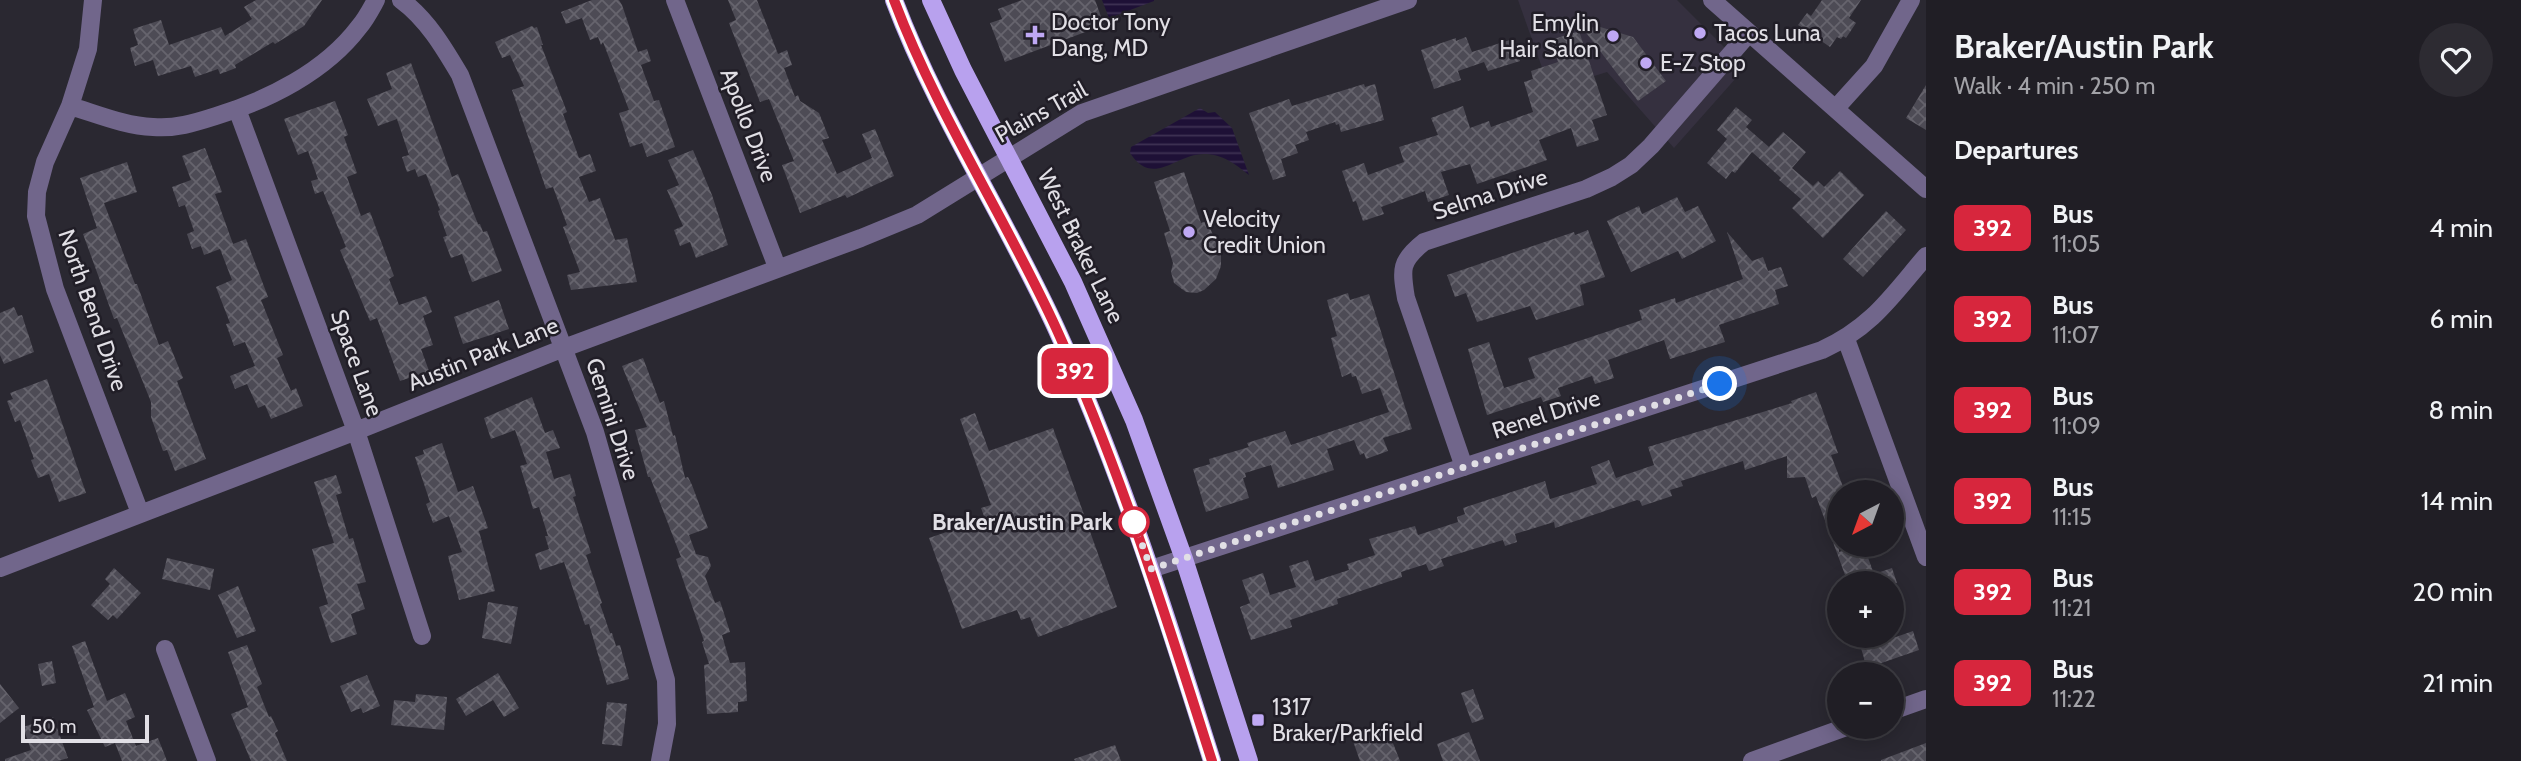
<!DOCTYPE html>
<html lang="en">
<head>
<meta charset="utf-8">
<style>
	body { margin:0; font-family:Cabin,sans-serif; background:#2d2b32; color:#f1f3f6; height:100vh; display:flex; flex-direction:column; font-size:26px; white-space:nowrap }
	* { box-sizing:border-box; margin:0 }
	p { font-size:23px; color:#a2a2a7 }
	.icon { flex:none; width:38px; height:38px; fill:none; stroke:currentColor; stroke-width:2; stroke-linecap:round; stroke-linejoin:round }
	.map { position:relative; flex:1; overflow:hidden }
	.sheet { display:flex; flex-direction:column; background:#201e25; width:595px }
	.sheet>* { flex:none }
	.badge { padding:0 14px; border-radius:10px; font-size:24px; line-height:46px }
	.needle { width:46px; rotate:221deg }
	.tools { position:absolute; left:1827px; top:480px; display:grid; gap:14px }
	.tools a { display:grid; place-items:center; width:77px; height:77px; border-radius:50%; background:#201e25; box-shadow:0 4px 18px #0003,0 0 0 2px #3d3c42; font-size:35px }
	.scale { position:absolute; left:21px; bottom:18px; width:128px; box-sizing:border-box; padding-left:7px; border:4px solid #e1dfe5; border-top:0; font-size:19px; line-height:24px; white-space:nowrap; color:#e1dfe5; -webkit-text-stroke:5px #211e27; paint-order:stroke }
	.you { position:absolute; width:35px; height:35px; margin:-18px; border:5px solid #fff; border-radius:50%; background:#1a73e8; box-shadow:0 0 0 10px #1a73e833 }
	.map>.badge { position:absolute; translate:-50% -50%; box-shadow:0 0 0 4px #fff }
	h2 { padding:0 28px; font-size:26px; line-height:63px }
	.round { display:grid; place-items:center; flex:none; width:74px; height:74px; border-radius:37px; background:#2d2b32 }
	.headline { display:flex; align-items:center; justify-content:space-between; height:119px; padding:0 28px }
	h1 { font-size:33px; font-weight:700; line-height:52px }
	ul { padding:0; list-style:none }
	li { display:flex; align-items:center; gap:21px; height:91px; padding:0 28px }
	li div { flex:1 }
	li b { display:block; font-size:26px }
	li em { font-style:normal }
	li .badge { min-width:77px; font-weight:700; text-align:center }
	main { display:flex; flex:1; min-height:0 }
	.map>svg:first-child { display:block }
	.built { fill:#35303f }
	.water { fill:url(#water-rules) }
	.building { fill:url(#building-cross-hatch) }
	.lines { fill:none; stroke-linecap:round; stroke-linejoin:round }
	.minor { stroke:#71668b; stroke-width:18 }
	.major { stroke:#b8a1ee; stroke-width:18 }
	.line-casing { stroke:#fff; stroke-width:16 }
	.line { stroke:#d7263d; stroke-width:10 }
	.walk { stroke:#e1dfe5; stroke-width:7; stroke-dasharray:0 12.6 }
	.poi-dot { fill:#bfa8f4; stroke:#211e27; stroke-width:2.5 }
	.stop-dot { fill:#fff; stroke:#d7263d; stroke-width:3.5 }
	.labels { text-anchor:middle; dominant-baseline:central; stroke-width:5; stroke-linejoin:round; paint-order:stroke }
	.poi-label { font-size:23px; fill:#e1dfe5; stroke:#211e27; text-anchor:start }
	.street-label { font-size:23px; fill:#e1dfe5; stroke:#211e27 }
	.stop-label { font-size:23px; font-weight:bold; fill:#e1dfe5; stroke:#211e27; text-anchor:end }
</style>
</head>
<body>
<main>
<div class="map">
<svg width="1926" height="761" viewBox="0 0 1926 761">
	<defs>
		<pattern id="water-rules" width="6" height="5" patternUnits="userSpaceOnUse" patternTransform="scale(1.75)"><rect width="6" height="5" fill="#1e1036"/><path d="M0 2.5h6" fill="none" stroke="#3e3253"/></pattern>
		<pattern id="building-cross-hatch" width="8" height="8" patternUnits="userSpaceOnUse" patternTransform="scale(1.75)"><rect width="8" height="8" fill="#4d4b55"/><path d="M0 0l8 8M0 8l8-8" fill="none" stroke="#66646d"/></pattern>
	</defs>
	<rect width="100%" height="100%" fill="#2a2831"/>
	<!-- built -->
	<path class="built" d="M1518 0H1677L1745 68 1674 148 1607 72 1550 90Z"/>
	<!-- water -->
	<path class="water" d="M1102 0H1154V1L1109 18Z
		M1200 108 1208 113 1215 112 1232 128 1249 175C1235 164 1223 154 1204 154 1175 154 1153 188 1130 153L1131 147Z"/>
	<!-- building -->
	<path class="building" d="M256 0H322L304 26 275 44 273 42 235 65 236 68 220 74 218 69 195 77 191 66 158 76 153 60 135 66 130 48 138 45 133 29 161 20 169 45 221 27 225 36 252 19 244 7Z
		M592 0H619L622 5 638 52 647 49 651 61 641 65 654 101 659 100 675 147 647 157 642 143 630 147 619 113 629 110 603 42 601 45 598 37 590 40 582 18 566 24 561 12Z
		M728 0H757L778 54 787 50 792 65 784 68 795 97 798 95 800 101 819 113 829 138 822 140 837 174 872 158 862 134 875 129 894 176 847 198 845 195 800 213 782 165 794 161 769 99 760 102 729 23 736 20Z
		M1022 0H1095L1104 25 1005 62 990 23 1002 19 998 9Z
		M1822 0H1861L1849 18 1856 23 1846 38 1843 36 1841 39 1837 37 1830 47 1798 25 1807 13 1811 16Z
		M532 26 534 28 537 27 543 45H541L567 112 563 114 579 158 590 154 596 171 579 177 589 202 600 198 615 240 627 238 637 282 571 290 567 275 580 272 563 227 567 225 553 187 546 189 512 90 524 86 510 55 502 58 495 42Z
		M1597 26 1633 37 1666 81 1638 101 1584 30Z
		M1579 31 1607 115 1592 120 1599 140 1577 147 1571 128 1539 140 1547 160 1477 184 1470 164 1441 172 1449 195 1428 202 1425 191 1381 207 1384 214 1363 221 1356 201 1353 202 1342 171 1364 163 1368 175 1404 162 1399 147 1438 135 1431 118 1463 106 1470 128 1489 121 1491 127 1533 112 1524 82 1533 79 1531 71 1558 62 1551 40Z
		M1466 37 1472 52 1513 39 1520 61 1488 71 1484 62 1458 71 1461 80 1434 89 1421 50 1456 38V41Z
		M411 63 452 177 458 174 478 224H480L483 232 487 231 502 271 472 282 462 254 451 258 443 237 447 236 438 211 440 210 426 174 418 177 415 169 407 172 402 157 409 155 397 119 378 126 367 99 392 89 386 73Z
		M1364 84 1365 87 1375 84 1384 120 1341 132 1339 124 1336 125 1335 122 1306 132 1309 140 1295 145 1298 153 1281 159 1286 176 1273 180 1249 113 1289 99 1292 106Z
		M1926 85V130L1906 118Z
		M335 101 348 135 344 137 357 173 347 177 361 216 370 212 394 276 389 279 399 305 426 296 432 312 423 316 433 345 421 349 429 371 400 381 377 318 370 321 340 250 346 247 323 191 315 194 311 181 318 179 308 151 298 155 284 119Z
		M1736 107 1752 120 1746 127 1769 147 1783 132 1806 152 1792 168 1813 186 1818 181 1824 187 1840 171 1864 195 1823 238 1792 208 1801 199 1779 180 1781 178 1752 152 1735 173 1732 171 1726 179 1707 163 1727 139 1717 130Z
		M205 148 222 192 215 194 233 244 246 239 268 297 261 300 283 355 277 358 291 391 296 388 303 406 271 419 265 405 258 408 247 384 235 389 230 376 255 366 245 342 234 346 226 324 230 323 216 287 232 280 220 249 204 255 201 246 192 249 187 234 194 231 185 205 179 207 172 187 191 180 182 156Z
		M693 150 712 195 728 245 696 258 690 242 680 246 674 230 683 226 667 190 679 185 668 160Z
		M127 162 137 192 104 203 135 284H137L159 345 168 341 183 378 177 381 206 459 175 471 167 450 163 451 151 417V402L117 318 114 319 83 234 97 228 80 178Z
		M1184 172 1201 223 1207 221 1221 254V266L1216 279 1204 290 1197 293 1186 292 1174 283 1171 272 1173 263 1164 233 1170 231 1154 182Z
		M1677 197 1685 212 1698 206 1716 241 1682 259 1678 251 1631 272 1607 221 1639 206 1642 214Z
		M1886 211 1906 230 1863 277 1843 259Z
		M1588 230 1605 277 1580 285 1584 305 1536 320 1530 306 1477 322 1466 293 1455 297 1447 275 1574 232 1575 235Z
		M1727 232 1752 261 1763 257 1768 271 1781 267 1788 286 1775 290 1779 304 1719 325 1725 342 1670 359 1664 340 1608 360 1614 378 1595 384 1592 376 1558 388 1561 396 1543 402 1541 397 1487 415 1468 349 1489 342 1504 388 1535 378 1528 358 1642 320 1639 310 1675 298 1676 303 1743 279Z
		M1348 293 1350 300 1369 294 1412 429 1383 438 1388 451 1366 459 1364 453 1360 455 1354 440 1327 449 1334 470 1278 488 1271 465 1245 473 1246 477 1243 478 1249 498 1206 512 1193 469 1210 464 1209 459 1249 447 1247 443 1285 431 1291 445 1389 412 1380 388 1362 394 1356 376 1352 377 1351 373 1342 377 1331 338 1337 336 1327 300Z
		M499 300 509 329 463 344 454 317Z
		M14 307 18 316 22 315 34 352 4 364 0 355V313Z
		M643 358 660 403 664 401 673 436 675 435 685 478 688 477 692 485 708 528 689 535 696 554 708 557 711 566 705 576 715 603 720 601 730 632 722 635 730 663 745 662 747 701 738 702V712L707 714 704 665 709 664 702 642 704 641 676 559 681 557 650 477H648L635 430 647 427 622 366Z
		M47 379 86 493 59 502 49 474 38 478 31 460 34 459 20 420 15 422 7 401 13 399 10 393Z
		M1816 392 1838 453 1831 455 1845 492H1839V552L1863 544 1874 574 1892 568 1897 583H1848L1816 496 1812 498 1805 477 1787 478V456L1745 470 1743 461 1681 481 1683 486 1670 490 1672 496 1642 506 1640 501 1637 500 1555 528 1554 522 1515 534 1517 542 1505 546 1503 540 1441 559 1444 566 1429 571 1426 564 1401 572 1402 577 1337 599 1338 604 1290 620 1292 627 1251 640 1240 607 1250 603 1242 580 1263 573 1270 595 1296 587 1289 566 1308 560 1315 581 1349 570 1347 564 1375 555 1369 539 1415 526 1418 535 1458 522 1457 517 1465 514 1463 508 1545 481 1550 499 1573 492 1597 484 1591 467 1609 460 1616 478 1654 465 1648 447 1792 403 1791 401Z
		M532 397 545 433 553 430 560 448 546 452 554 479 570 474 576 496 573 497 591 553 586 555 602 603 600 604 610 633H612L616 646 620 645 629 679 607 685 589 624 585 625 564 562 540 570 535 554 549 549 545 536H548L539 507 533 509 529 495 520 466 527 464 515 430 491 439 484 418Z
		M975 413 989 451 1053 428 1117 607 1038 637 1030 617 1021 620 1017 610 962 629 929 538 985 519 981 508 991 505 960 419Z
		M442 443 458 492 473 486 488 528 479 531 495 591 459 600 448 556 462 552 449 516 433 523 426 504 430 502 415 457 424 454 423 450Z
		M336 475 342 493 336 495 349 539 353 538 366 582 357 584 365 609 351 614 357 634 331 643 319 607 328 604 312 549 334 543 314 482Z
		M167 558 214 569 210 590 162 579Z
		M114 568 141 593 117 619 113 615 108 620 91 605 110 584 105 579Z
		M238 586 256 631 237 638 218 595Z
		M488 602 518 607 511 644 482 638Z
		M1913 631 1919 650 1867 668 1857 635 1896 637Z
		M85 641 107 701 125 693 135 717 126 721 136 746 158 738 167 761H122L115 743 105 747 87 710 94 707 72 646Z
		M247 645 262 684 257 687 269 717 271 716 278 731 275 733 287 761H251L231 714 248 707 228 652Z
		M52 661 56 683 42 686 38 664Z
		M498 673 519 708 504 717 493 700 466 716 456 699Z
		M367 675 380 706 363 713 361 708 351 712 340 686Z
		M0 684 19 708 0 723Z
		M1473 689 1484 719 1472 723 1461 693Z
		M416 694 447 697 444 730 391 725 394 700 415 702Z
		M607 702 627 704 622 746 602 744Z
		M53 717 68 758 58 761H5V759L31 750 23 727Z
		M1387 728 1400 761H1360L1353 741Z
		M1469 732 1480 761H1443L1437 744Z
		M1926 743V761H1881V760Z
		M1115 745 1121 761H1075L1074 759Z"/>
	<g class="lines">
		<!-- minor -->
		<path class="minor" d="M93 0 88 49 70 106 45 162 37 192 36 216 55 289 140 513
			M401 0C427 19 444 48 460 75L595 432 666 680 667 724 660 761
			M675 0 777 267
			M1712 0 1926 189
			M70 106C97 114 125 126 153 127 175 129 194 123 216 116 268 100 325 72 359 27 366 19 371 9 376 0
			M1836 108 1874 66 1911 0
			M237 109 356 431 422 636
			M1846 339 1926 557
			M1464 467 1406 298C1401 269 1400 261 1424 242L1586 189 1612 177 1631 165 1651 146 1749 33
			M0 568 356 431 564 348 861 238 917 215 1082 113 1408 0
			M1151 569 1822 350C1872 327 1891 297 1926 256
			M165 649 207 761
			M1892 711 1926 699
			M1752 761 1849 726"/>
		<!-- major -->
		<path class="major" d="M894 0C937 114 1005 217 1056 328 1120 468 1166 614 1212 761
			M931 0 963 70 1073 282 1134 420 1184 559 1249 761"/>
	</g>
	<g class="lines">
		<!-- line casing -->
		<g class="line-casing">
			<path id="line" d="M894 0C937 114 1005 217 1056 328 1120 468 1165 614 1212 761"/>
		</g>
		<!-- line -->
		<use href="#line" class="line"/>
		<!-- walk -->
		<path class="walk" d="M1134 522 1151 569 1720 384"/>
	</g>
	<!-- markers -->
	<g class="poi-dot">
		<circle cx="1700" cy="33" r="7"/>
		<path d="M1031.5 24.5h7v7h7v7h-7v7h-7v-7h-7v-7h7z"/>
		<circle cx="1613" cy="36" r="7"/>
		<circle cx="1646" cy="63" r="7"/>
		<circle cx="1189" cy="232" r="7"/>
		<rect x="1251" y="713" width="14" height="14" rx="3.5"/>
	</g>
	<circle class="stop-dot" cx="1134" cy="522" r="14"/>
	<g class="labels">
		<!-- poi labels -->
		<g class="poi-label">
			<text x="1051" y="22">Doctor Tony<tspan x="1051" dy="26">Dang, MD</tspan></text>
			<text x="1599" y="23" text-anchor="end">Emylin<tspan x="1599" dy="26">Hair Salon</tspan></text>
			<text x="1714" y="33">Tacos Luna</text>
			<text x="1660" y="63">E-Z Stop</text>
			<text x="1203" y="219">Velocity<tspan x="1203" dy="26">Credit Union</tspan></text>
			<text x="1272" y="707">1317<tspan x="1272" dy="26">Braker/Parkfield</tspan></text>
		</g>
		<!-- street labels -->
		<g class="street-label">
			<text transform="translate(1041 112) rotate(-29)">Plains Trail</text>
			<text transform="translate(749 125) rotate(69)">Apollo Drive</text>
			<text transform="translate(1490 194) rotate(-18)">Selma Drive</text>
			<text transform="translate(1081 246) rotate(64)">West Braker Lane</text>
			<text transform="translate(93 310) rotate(71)">North Bend Drive</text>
			<text transform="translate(483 354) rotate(-22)">Austin Park Lane</text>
			<text transform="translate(357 363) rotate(70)">Space Lane</text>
			<text transform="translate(1546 414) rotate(-18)">Renel Drive</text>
			<text transform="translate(613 419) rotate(72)">Gemini Drive</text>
		</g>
		<!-- stop labels -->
		<g class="stop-label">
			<text x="1113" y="522">Braker/Austin Park</text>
		</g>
	</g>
</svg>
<div class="tools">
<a><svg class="needle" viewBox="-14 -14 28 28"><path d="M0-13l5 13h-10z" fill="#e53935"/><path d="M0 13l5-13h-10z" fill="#a2a2a7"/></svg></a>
<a>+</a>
<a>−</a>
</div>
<div class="scale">50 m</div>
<div class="you" style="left:1720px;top:384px"></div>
<b class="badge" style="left:1075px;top:371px;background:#d7263d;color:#fff">392</b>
</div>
<section class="sheet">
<div class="headline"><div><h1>Braker/Austin Park</h1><p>Walk · 4 min · 250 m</p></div><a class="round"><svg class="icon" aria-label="heart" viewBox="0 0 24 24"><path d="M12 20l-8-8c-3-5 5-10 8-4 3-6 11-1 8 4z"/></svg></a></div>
<h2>Departures</h2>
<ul>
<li><span class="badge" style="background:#d7263d;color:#fff">392</span><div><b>Bus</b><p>11:05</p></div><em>4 min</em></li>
<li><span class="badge" style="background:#d7263d;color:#fff">392</span><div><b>Bus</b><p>11:07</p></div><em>6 min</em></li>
<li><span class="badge" style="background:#d7263d;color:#fff">392</span><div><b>Bus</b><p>11:09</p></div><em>8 min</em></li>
<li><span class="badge" style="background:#d7263d;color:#fff">392</span><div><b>Bus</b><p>11:15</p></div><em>14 min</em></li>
<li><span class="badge" style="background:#d7263d;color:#fff">392</span><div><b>Bus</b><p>11:21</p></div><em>20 min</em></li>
<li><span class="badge" style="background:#d7263d;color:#fff">392</span><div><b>Bus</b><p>11:22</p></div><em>21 min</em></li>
</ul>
</section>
</main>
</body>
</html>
